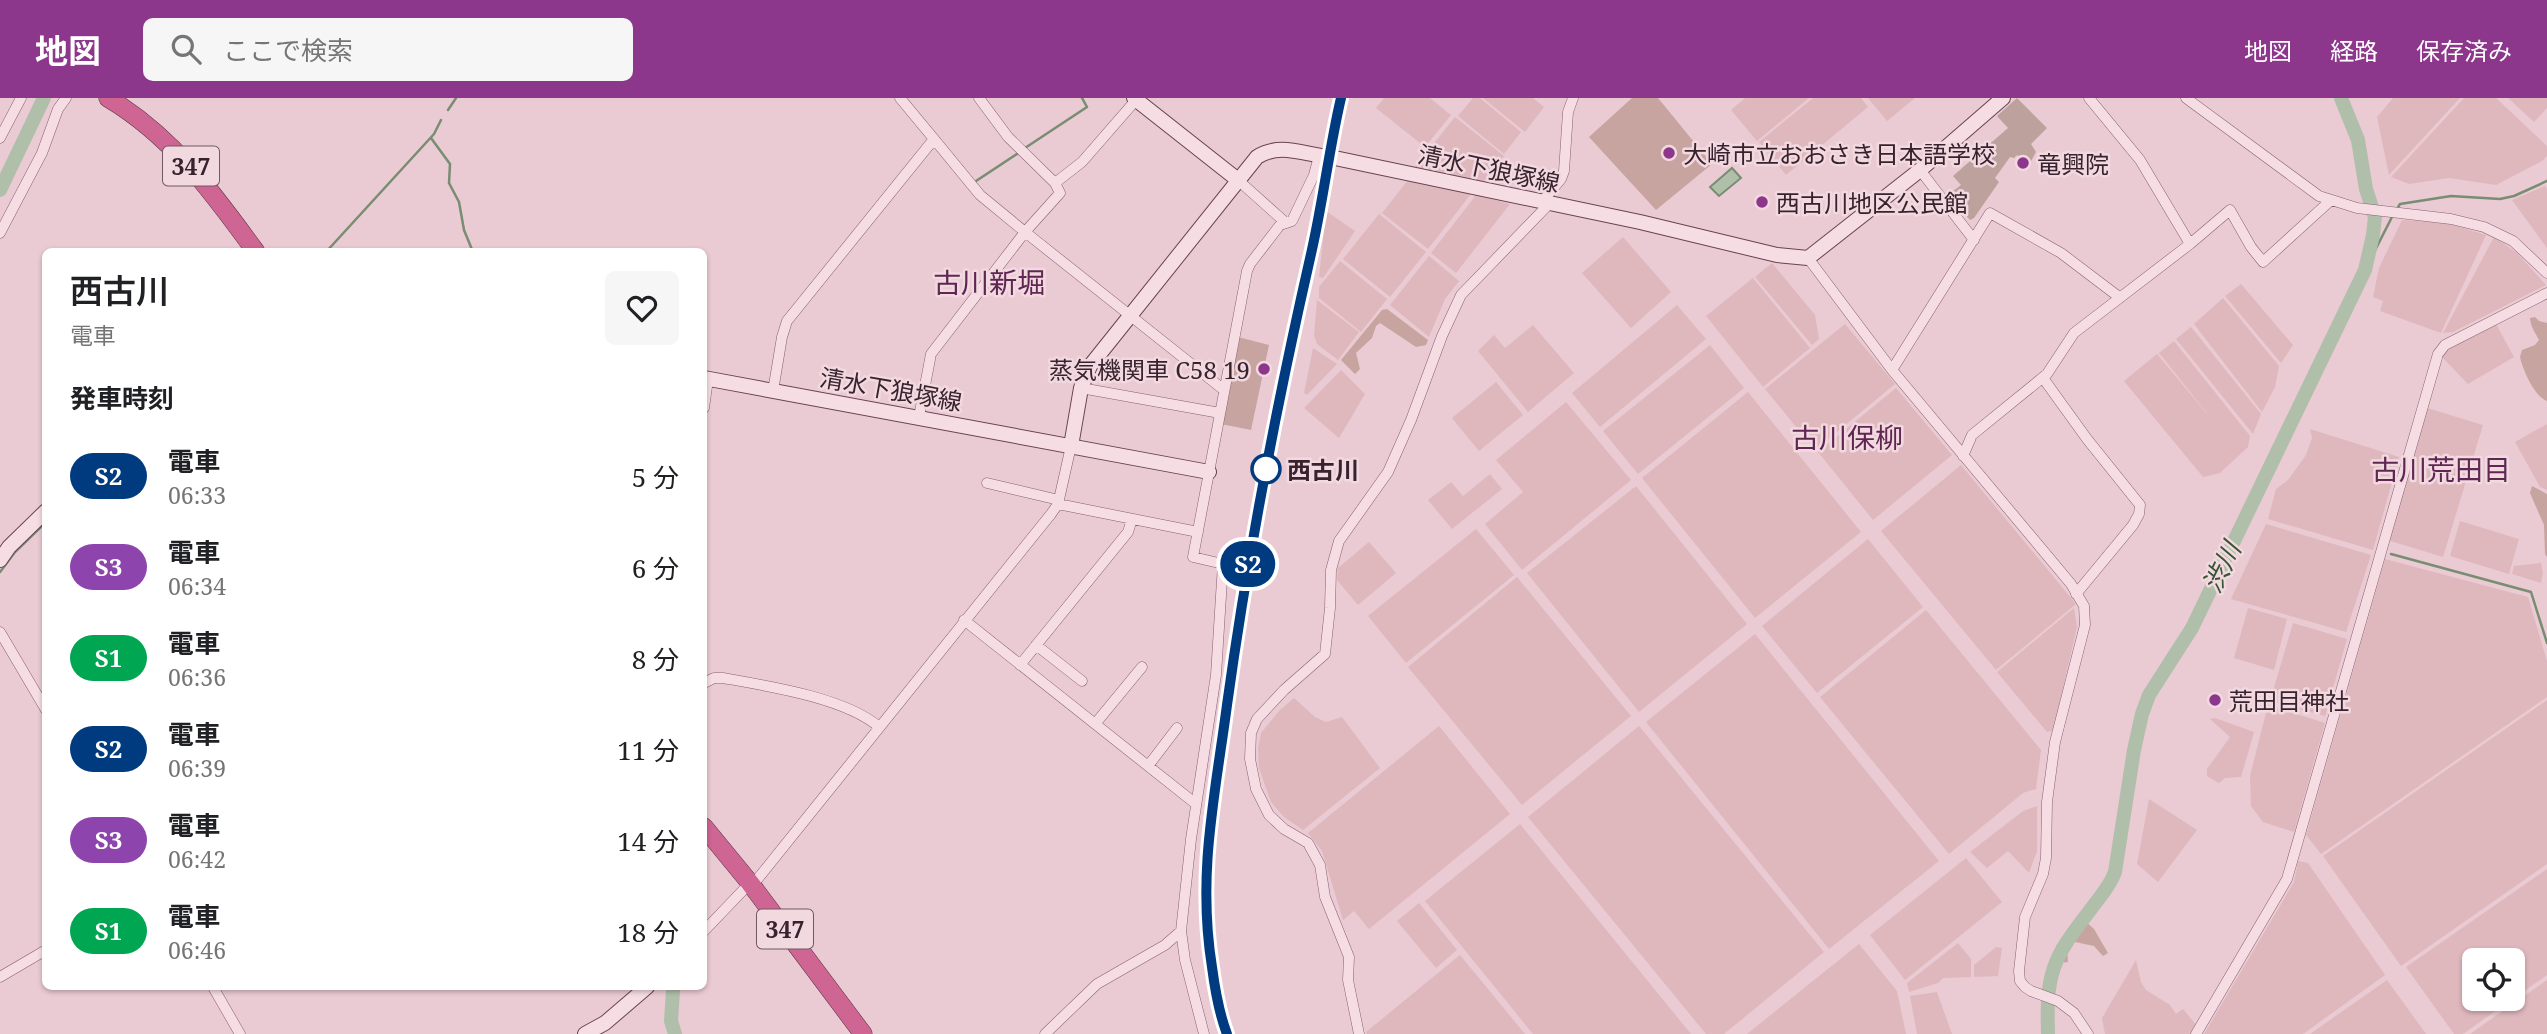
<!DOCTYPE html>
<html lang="ja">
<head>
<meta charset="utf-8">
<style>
	body { margin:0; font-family:"Noto Serif","Noto Sans JP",serif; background:#f6f6f6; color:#202124; height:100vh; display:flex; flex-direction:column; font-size:26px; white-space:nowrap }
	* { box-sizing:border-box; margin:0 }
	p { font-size:23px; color:#757577 }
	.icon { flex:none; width:38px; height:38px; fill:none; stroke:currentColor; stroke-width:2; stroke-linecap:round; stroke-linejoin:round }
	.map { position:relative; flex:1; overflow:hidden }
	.sheet { position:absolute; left:42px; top:150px; width:665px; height:742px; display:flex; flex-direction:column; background:#fff; border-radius:10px; box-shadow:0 2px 5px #0004 }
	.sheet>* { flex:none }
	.badge { padding:0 14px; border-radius:23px; font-size:24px; line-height:46px }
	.buttons { position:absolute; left:2462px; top:850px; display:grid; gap:14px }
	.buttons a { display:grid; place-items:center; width:63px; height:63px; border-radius:10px; background:#fff; box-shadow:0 2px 5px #0004; font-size:35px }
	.map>.badge { position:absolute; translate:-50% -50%; box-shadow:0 0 0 4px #fff }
	h2 { padding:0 28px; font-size:26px; line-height:63px }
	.round { display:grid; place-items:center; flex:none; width:74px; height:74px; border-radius:10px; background:#f6f6f6 }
	.head { display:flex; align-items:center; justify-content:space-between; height:119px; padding:0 28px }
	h1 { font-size:33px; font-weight:600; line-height:52px }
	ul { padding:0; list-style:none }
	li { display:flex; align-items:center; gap:21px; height:91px; padding:0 28px }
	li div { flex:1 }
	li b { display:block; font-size:26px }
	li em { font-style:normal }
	li .badge { min-width:77px; font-weight:700; text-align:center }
	header { display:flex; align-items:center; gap:42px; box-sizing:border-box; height:98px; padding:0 35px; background:#8d378c; color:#fff }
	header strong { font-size:33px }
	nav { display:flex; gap:38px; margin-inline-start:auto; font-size:24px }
	.search { width:490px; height:63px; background:#f6f6f6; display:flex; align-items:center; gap:18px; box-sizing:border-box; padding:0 24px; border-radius:10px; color:#757577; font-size:26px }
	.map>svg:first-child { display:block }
	.farmland { fill:#dfb8be }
	.green { fill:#c7a49f }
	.cemetery { fill:#bda19d }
	.water { fill:#b0bfaa; stroke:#788d71; stroke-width:2 }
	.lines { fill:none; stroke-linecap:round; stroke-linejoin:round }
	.stream { stroke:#788d71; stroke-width:2.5 }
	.river { stroke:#b0bfaa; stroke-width:14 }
	.street-casing { stroke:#856071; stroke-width:11 }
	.secondary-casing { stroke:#674354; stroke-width:16 }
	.highway-casing { stroke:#543444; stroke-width:19 }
	.street { stroke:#f6dde4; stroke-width:10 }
	.secondary { stroke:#f6dde4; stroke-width:14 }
	.highway { stroke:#cf6592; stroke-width:18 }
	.rail-casing { stroke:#37222d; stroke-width:5 }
	.rail { stroke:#f2d9e0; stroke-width:2.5; stroke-dasharray:8; stroke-linecap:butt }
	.line-casing { stroke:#fff; stroke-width:16 }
	.line { stroke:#003b80; stroke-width:10 }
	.poi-dot { fill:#8d378c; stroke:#f2d9e0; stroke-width:2.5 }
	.stop-dot { fill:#fff; stroke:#003b80; stroke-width:3.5 }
	.labels { text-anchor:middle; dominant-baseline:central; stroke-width:5; stroke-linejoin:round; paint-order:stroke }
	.shield { fill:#f2d9e0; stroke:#6f5963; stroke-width:2 }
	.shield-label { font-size:23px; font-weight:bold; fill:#37222d }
	.poi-label { font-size:24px; fill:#37222d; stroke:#f2d9e0; text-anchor:start }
	.street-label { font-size:24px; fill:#37222d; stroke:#f2d9e0 }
	.stop-label { font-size:24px; font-weight:bold; fill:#37222d; stroke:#f2d9e0; text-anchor:start }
	.water-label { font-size:26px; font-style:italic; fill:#355533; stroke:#f2d9e0 }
	.quarter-label { font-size:28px; fill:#5f2652; stroke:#f2d9e0 }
</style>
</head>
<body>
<header>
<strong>地図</strong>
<div class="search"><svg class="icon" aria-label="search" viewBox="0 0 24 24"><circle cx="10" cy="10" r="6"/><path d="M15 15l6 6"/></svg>ここで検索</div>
<nav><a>地図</a><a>経路</a><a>保存済み</a></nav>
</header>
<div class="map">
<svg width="2547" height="936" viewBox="0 0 2547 936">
	<rect width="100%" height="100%" fill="#eacad3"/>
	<!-- farmland -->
	<path class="farmland" d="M1384 0H1430L1451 17 1425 49 1376 10Z
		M1473 0H1480L1521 34 1504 56 1458 18Z
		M1483 0H1533L1544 9 1525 34Z
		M1745 0H1809L1757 43 1731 12Z
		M1813 0H1861L1868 9 1786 77 1759 44Z
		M1868 0H1915L1887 23Z
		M2393 0H2460L2389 77 2377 19Z
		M2464 0H2496L2547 48V58L2542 63 2496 87 2449 80 2409 86 2391 79Z
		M2508 0H2547V10L2534 24Z
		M1455 19 1504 58 1482 85 1415 69Z
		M1409 81 1471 96 1428 151 1382 115Z
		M2545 88 2547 91V150L2512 102Z
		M1476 97 1510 106 1456 175 1431 155Z
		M1326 113 1355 133 1323 180 1319 179Z
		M1379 116 1426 154 1390 199 1343 161Z
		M2402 122 2447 125 2486 137 2441 235 2380 213 2383 203 2373 199 2379 170Z
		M1623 139 1671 194 1631 230 1582 175Z
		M2494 139 2516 154 2546 187 2453 234 2443 235Z
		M1429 158 1459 183 1445 201 1429 239 1390 207Z
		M1340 163 1387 201 1361 234 1319 200V189Z
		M1772 165 1815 217 1819 241 1812 247 1755 179Z
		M1753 180 1810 250 1763 289 1706 218Z
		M2241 186 2293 247 2281 265 2225 198Z
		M2223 200 2279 268 2275 289 2262 314 2194 226Z
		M1317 202 1359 234 1338 262 1317 246 1314 237Z
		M1677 207 1706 241 1600 329 1572 295Z
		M2495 224 2514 259 2468 286 2441 258V253Z
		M1845 226 1895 286 1815 352 1765 291Z
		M1533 227 1574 275 1528 314 1478 253 1494 237 1505 250Z
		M2191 229 2261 316 2253 336 2176 241Z
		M2174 243 2250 338 2248 349 2220 375 2203 379 2124 283 2157 256 2214 324 2159 255Z
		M1710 247 1744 290 1638 376 1603 333Z
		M1313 250 1337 266 1307 297 1304 295Z
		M1341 272 1365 296 1339 340 1304 310Z
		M1496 284 1523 317 1479 353 1452 320Z
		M1896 290 1952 357 1873 422 1818 354Z
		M1748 294 1861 434 1755 520 1642 380Z
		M1566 304 1631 382 1522 472 1485 426 1523 394 1496 362Z
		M2427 310 2483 327 2443 459 2387 442Z
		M2547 326V392L2540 389 2515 344Z
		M2310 331 2399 359 2373 452 2268 421 2276 391 2288 382 2306 357 2312 340Z
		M1961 367 2076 506 1996 572 1881 433Z
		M1490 376 1502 391 1452 431 1428 402 1451 384 1463 398Z
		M1636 388 1747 526 1639 614 1527 475Z
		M2460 423 2519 441 2509 476 2450 458Z
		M2266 426 2371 457 2346 534 2231 501Z
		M1476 431 1514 477 1406 565 1368 518Z
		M1868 441 1923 509 1817 595 1762 528Z
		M1369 444 1396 475 1358 507 1337 482 1338 470Z
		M2385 461 2528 499 2547 563V599L2321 756 2306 737Z
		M2541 465 2543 475 2541 485 2512 476 2514 468Z
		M1517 479 1631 618 1522 707 1408 569Z
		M2074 510 2077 529 2053 633 2047 634 1997 574Z
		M2248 510 2287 521 2274 572 2234 560Z
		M1926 512 2041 652 2036 691 2023 695 1949 756 1820 599Z
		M2293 525 2347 541 2325 618 2270 603Z
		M1755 536 1939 763 1829 851 1646 624Z
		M1294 600 1315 619 1326 624 1342 619 1380 670 1303 732 1284 719 1271 704 1259 670 1258 650 1261 635 1280 612Z
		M2547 602V766L2401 868 2323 758Z
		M2268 607 2325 625 2294 734 2263 724 2251 708 2250 678Z
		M2215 620 2254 634 2241 679 2225 680 2219 685 2207 678V671L2230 639 2210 621Z
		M1439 628 1510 716 1369 831 1354 813 1343 822 1322 753 1308 735Z
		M1639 628 1824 854 1724 936H1706L1528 719Z
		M2149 701 2197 732 2158 784 2137 766Z
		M2037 708V753L2029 775 2008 753 1987 770 1970 754 2023 713Z
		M1520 726 1691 936H1533L1425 803Z
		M1966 760 2002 804 1905 882 1870 837Z
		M2298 763 2308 765 2385 877 2303 936H2204L2294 784Z
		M2547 771V877L2513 901V863H2474V901H2512L2463 936H2454L2406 869Z
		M1419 805 1457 852 1436 870 1397 823Z
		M1958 845 1971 861V879L1943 880 1938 885 1909 894 1907 885Z
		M1859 846 1897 893 1906 936H1747Z
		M1996 849 2002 850 1998 878 1974 879V867Z
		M1460 857 1525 936H1367L1366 934Z
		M2136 862 2141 884 2146 892 2170 907 2176 916 2183 911 2197 928 2192 936H2105L2102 920Z
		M2387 882 2426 936H2310Z
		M2547 882V936H2470Z
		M1937 894 1952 936H1917L1910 898Z"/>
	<!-- green -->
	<path class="green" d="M1632 0H1658L1712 66 1656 112 1589 39Z
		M1387 211 1428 242 1426 247 1416 249 1380 225 1376 228 1372 240 1356 255 1360 271 1355 276 1341 262 1382 212Z
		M2535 219 2539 223 2547 225V303C2534 298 2523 272 2520 259L2522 252 2535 247 2539 242C2535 234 2531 230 2530 220Z
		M1238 239 1269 247 1251 332 1221 326Z
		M2532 388 2547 396V459L2545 456 2544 427 2530 395Z
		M2085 823 2094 831 2108 855 2103 858 2094 848 2075 844 2067 851 2068 864 2060 865 2055 857 2056 848 2075 824Z"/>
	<!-- cemetery -->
	<path class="cemetery" d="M2017 0 2047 30 2031 46 2036 54 2030 65 2017 57 2014 60 2010 59 1995 80 1999 84 1974 120 1970 122 1948 97 1961 87 1953 78 2008 30 1997 18Z"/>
	<!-- water -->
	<path class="water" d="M1732 70 1741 80 1719 98 1710 89Z"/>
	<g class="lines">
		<!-- stream -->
		<path class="stream" d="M448 12 456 0
			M431 40 450 66 449 85 459 104 464 132 473 154
			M1025 50 1087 9 1082 0
			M973 85 1020 54
			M2397 111 2400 106 2451 98 2500 101 2514 98 2547 83
			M326 154 434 36 441 22
			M2365 172 2393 117
			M2391 456 2531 494 2547 545
			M0 474 15 454 46 424
			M673 889V893"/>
		<!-- river -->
		<path class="river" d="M0 92 44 0
			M673 893 671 923 675 936
			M2048 936C2046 876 2052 861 2088 815 2097 802 2110 789 2115 774L2134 652 2142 616 2149 597 2192 530 2365 172 2373 137 2375 119 2366 91 2358 42 2341 0"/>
		<!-- street casing -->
		<g class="street-casing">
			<path id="street" d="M900 0 934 41
				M979 0 1008 39 1055 85 1060 95 1025 134 1224 292
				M2089 0 2140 62 2190 146
				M2186 0 2319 98 2357 110 2451 121 2484 129 2513 143 2547 175
				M0 40 21 0
				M1920 72 1974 142
				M1238 82 1286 125
				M1055 85 1082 64 1136 2
				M0 135 42 55 58 11 66 0
				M1808 160 1892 272 2071 486 2084 508 2085 527 2055 644 2047 704 2046 760 2043 776 2025 819 2019 873 2020 883 2025 889 2031 893 2058 903 2074 915 2088 936
				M1892 272 1990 115 2061 155 2119 199
				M2043 280 2087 341 2140 407 2139 416 2133 427 2076 496
				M1081 290 1220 315
				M773 293 782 239 787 223 934 41 980 97 1025 134 931 256 919 319
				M704 310 708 281
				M1963 358 1972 337 2047 276 2074 235 2190 146 2230 112 2251 149 2263 164 2330 103
				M987 385 1059 402
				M1058 406 1198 434
				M964 522 1196 706
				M0 534 46 612
				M1036 547 1082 583
				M1020 567 1128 434 1132 421
				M704 585 714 580H723C768 588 846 600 879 629
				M1095 626 1142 569
				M1148 668 1177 630
				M704 833 750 785 756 783 1051 416 1058 406 1071 348
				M0 879 46 852
				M213 889 240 936
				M1045 936 1097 886 1165 847 1181 833
				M1204 936 1185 862 1181 833 1191 741 1216 577 1223 466 1193 459 1247 173 1250 166 1280 127 1292 123 1314 77 1319 58
				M1359 936 1348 882 1349 859 1325 799 1320 767 1308 745 1284 731 1269 717 1256 691 1250 661 1251 635 1257 621 1284 592 1325 556 1330 510 1331 472 1339 443 1388 374 1411 322 1442 238 1461 197 1549 106 1546 99 1561 81 1564 73 1568 14 1573 0
				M2196 936 2287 781 2438 256 2445 247 2547 195"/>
		</g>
		<!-- secondary casing -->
		<g class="secondary-casing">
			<path id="secondary" d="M1134 0 1238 82
				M704 280 1209 374
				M1071 348 1081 290 1090 268 1257 59C1280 44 1305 57 1330 59L1640 124 1777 157 1808 160 1920 72 2003 0
				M0 462 9 449 46 413
				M585 936 605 925 647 889"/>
		</g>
		<!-- highway casing -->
		<g class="highway-casing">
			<path id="highway" d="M108 0C172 38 213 95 256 154
				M704 729 750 785 863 936"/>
		</g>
		<!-- street -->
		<use href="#street" class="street"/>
		<!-- secondary -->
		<use href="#secondary" class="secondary"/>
		<!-- highway -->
		<use href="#highway" class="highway"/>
		<!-- rail casing -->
		<g class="rail-casing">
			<path id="rail" d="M1227 936C1219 915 1215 892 1212 869 1198 779 1214 701 1227 612 1249 452 1281 293 1316 135 1326 90 1331 45 1342 0"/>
		</g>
		<!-- rail -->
		<use href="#rail" class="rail"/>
	</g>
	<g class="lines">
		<!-- line casing -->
		<g class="line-casing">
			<path id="line" d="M1227 936C1219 915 1215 892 1212 869 1197 776 1215 698 1227 607 1248 455 1277 305 1311 156 1323 104 1329 51 1341 0"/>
		</g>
		<!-- line -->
		<use href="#line" class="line"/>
	</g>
	<!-- markers -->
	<g class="poi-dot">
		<circle cx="1669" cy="55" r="7"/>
		<circle cx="2023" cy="65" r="7"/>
		<circle cx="1762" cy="104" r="7"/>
		<circle cx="1264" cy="271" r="7"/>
		<circle cx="2215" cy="602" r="7"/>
	</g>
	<circle class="stop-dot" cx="1266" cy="371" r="14"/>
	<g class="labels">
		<!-- shield labels -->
		<g class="shield">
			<rect x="163" y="48.5" width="56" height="39" rx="5"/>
			<rect x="757" y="811.5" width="56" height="39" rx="5"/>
		</g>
		<g class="shield-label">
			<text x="191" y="68">347</text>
			<text x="785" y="831">347</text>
		</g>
		<!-- poi labels -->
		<g class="poi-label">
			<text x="1683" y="55">大崎市立おおさき日本語学校</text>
			<text x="2037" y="65">竜興院</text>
			<text x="1776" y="104">西古川地区公民館</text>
			<text x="1250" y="271" text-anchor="end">蒸気機関車 C58 19</text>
			<text x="2229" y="602">荒田目神社</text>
		</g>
		<!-- street labels -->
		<g class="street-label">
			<text transform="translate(1489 70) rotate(12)">清水下狼塚線</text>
			<text transform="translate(891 291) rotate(10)">清水下狼塚線</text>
		</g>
		<!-- stop labels -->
		<g class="stop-label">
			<text x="1287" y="371">西古川</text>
		</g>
		<!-- water labels -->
		<g class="water-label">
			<text transform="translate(2221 469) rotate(-64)">渋川</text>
		</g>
		<!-- quarter labels -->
		<g class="quarter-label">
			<text x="989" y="184">古川新堀</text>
			<text x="1847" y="339">古川保柳</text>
			<text x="2441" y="371">古川荒田目</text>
		</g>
	</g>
</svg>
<div class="buttons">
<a><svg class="icon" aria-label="locate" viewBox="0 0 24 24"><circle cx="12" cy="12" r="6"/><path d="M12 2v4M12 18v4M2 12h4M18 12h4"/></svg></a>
</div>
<b class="badge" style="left:1248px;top:466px;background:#003b80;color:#fff">S2</b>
<section class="sheet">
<div class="head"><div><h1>西古川</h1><p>電車</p></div><a class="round"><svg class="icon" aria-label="heart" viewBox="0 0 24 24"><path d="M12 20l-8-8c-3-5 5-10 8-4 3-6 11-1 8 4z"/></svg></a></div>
<h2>発車時刻</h2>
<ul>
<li><span class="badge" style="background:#003b80;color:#fff">S2</span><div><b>電車</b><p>06:33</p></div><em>5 分</em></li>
<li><span class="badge" style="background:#8e44ad;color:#fff">S3</span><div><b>電車</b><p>06:34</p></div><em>6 分</em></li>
<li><span class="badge" style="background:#00a651;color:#fff">S1</span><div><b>電車</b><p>06:36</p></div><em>8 分</em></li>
<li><span class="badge" style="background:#003b80;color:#fff">S2</span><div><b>電車</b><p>06:39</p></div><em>11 分</em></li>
<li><span class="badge" style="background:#8e44ad;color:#fff">S3</span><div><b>電車</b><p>06:42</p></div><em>14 分</em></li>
<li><span class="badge" style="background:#00a651;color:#fff">S1</span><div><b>電車</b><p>06:46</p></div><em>18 分</em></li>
</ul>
</section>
</div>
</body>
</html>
